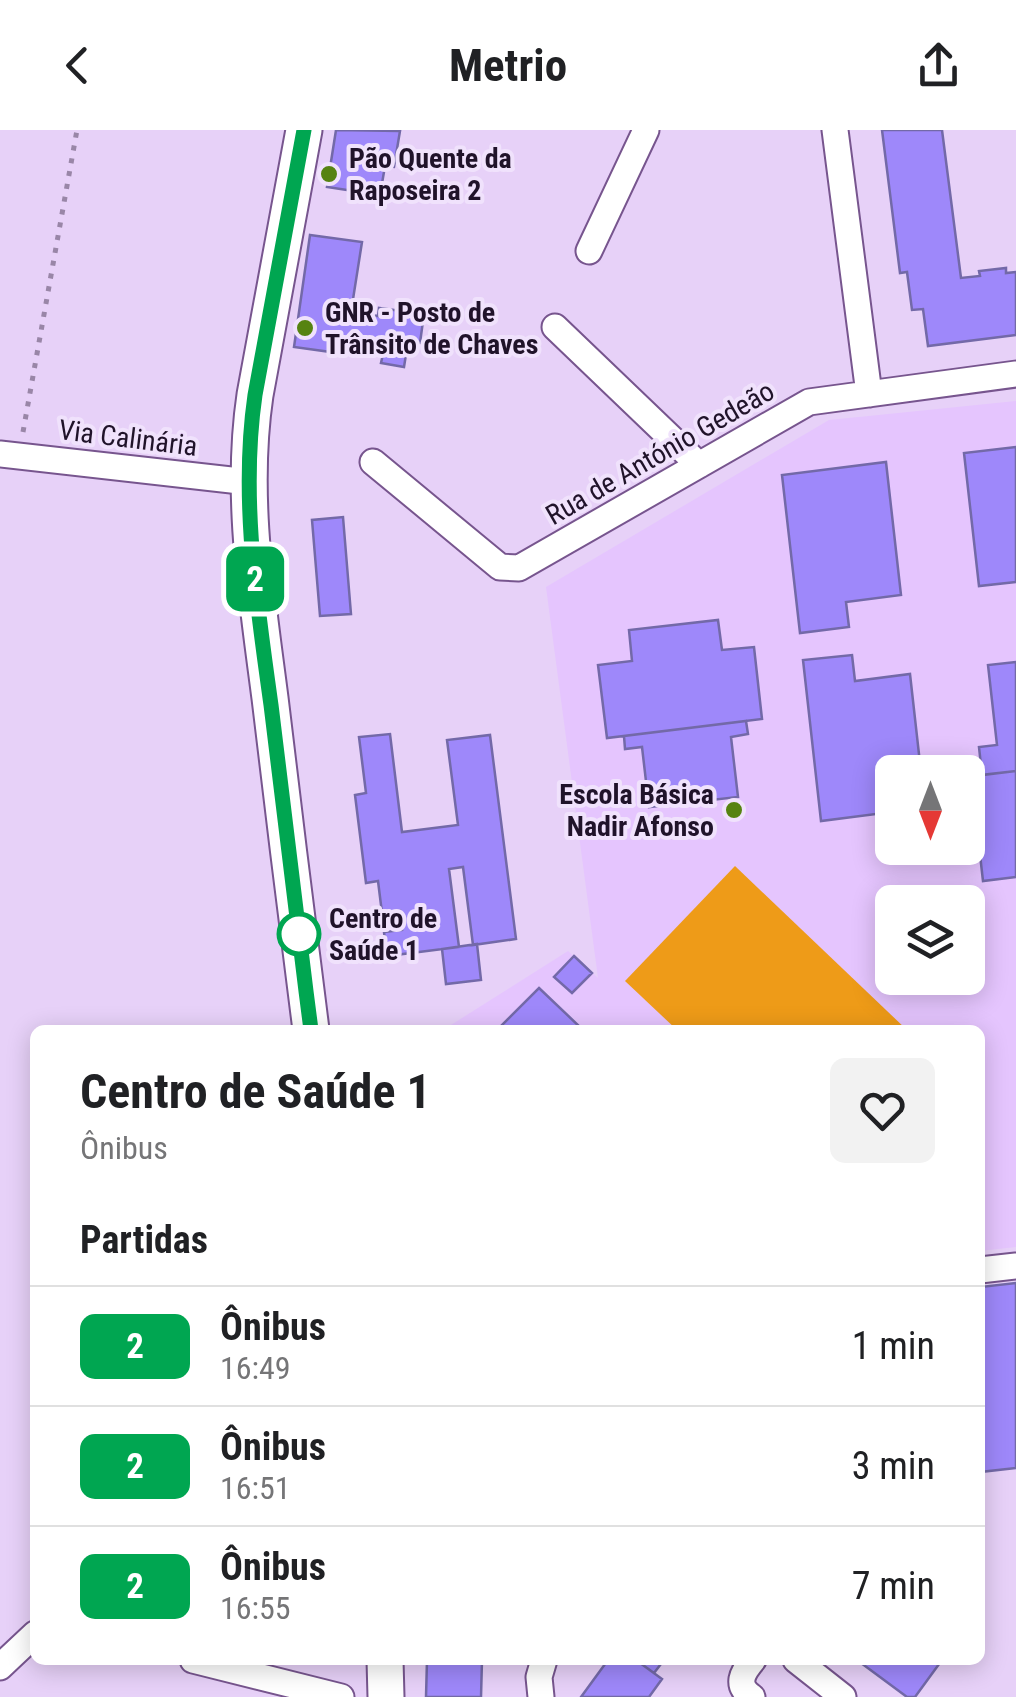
<!DOCTYPE html>
<html lang="pt">
<head>
<meta charset="utf-8">
<style>
	body { margin:0; font-family:"Roboto Condensed",sans-serif; background:#f2f2f2; color:#202124; height:100vh; display:flex; flex-direction:column; font-size:38px; white-space:nowrap }
	* { box-sizing:border-box; margin:0 }
	p { font-size:32px; color:#757577 }
	.icon { flex:none; width:55px; height:55px; fill:none; stroke:currentColor; stroke-width:2; stroke-linecap:round; stroke-linejoin:round }
	.map { position:relative; flex:1; overflow:hidden }
	.drawer { position:absolute; left:30px; top:895px; width:955px; height:640px; display:flex; flex-direction:column; background:#fff; border-radius:15px; box-shadow:0 5px 25px #0003 }
	.drawer>* { flex:none }
	.badge { padding:0 20px; border-radius:15px; font-size:35px; line-height:65px }
	.needle { width:65px; rotate:180deg }
	.fabs { position:absolute; left:875px; top:625px; display:grid; gap:20px }
	.fabs a { display:grid; place-items:center; width:110px; height:110px; border-radius:15px; background:#fff; box-shadow:0 5px 25px #0003; font-size:50px }
	.map>.badge { position:absolute; translate:-50% -50%; box-shadow:0 0 0 5px #fff }
	h2 { padding:0 50px; font-size:38px; line-height:90px }
	.round { display:grid; place-items:center; flex:none; width:105px; height:105px; border-radius:15px; background:#f2f2f2 }
	.overview { display:flex; align-items:center; justify-content:space-between; height:170px; padding:0 50px }
	h1 { font-size:48px; font-weight:700; line-height:75px }
	ul { padding:0; list-style:none }
	li { display:flex; align-items:center; gap:30px; height:120px; padding:0 50px; border-top:2px solid #e0e0e0 }
	li div { flex:1 }
	li b { display:block; font-size:38px }
	li em { font-style:normal }
	li .badge { min-width:110px; font-weight:700; text-align:center }
	header { display:flex; justify-content:space-between; align-items:center; height:130px; padding:0 50px; background:#fff; font-size:45px; font-weight:700 }
	.map>svg:first-child { display:block }
	.built { fill:#e5c5fe; fill-rule:evenodd }
	.green { fill:#ee9b18 }
	.building { fill:#9e88fa; stroke:#7369a8; stroke-width:2.5 }
	.lines { fill:none; stroke-linecap:round; stroke-linejoin:round }
	.street-casing { stroke:#77558e; stroke-width:29 }
	.secondary-casing { stroke:#77558e; stroke-width:39 }
	.path { stroke:#9986a7; stroke-width:5; stroke-dasharray:5 8; stroke-linecap:butt }
	.street { stroke:#fff; stroke-width:25 }
	.secondary { stroke:#fff; stroke-width:35 }
	.line-casing { stroke:#fff; stroke-width:22 }
	.line { stroke:#00a651; stroke-width:15 }
	.poi-dot { fill:#568311; stroke:#f0e2fc; stroke-width:4 }
	.stop-dot { fill:#fff; stroke:#00a651; stroke-width:5 }
	.labels { text-anchor:middle; dominant-baseline:central; stroke-width:8; stroke-linejoin:round; paint-order:stroke }
	.poi-label { font-size:28px; font-weight:bold; fill:#20132a; stroke:#f0e2fc; text-anchor:start }
	.street-label { font-size:28px; fill:#20132a; stroke:#f0e2fc }
	.stop-label { font-size:28px; font-weight:bold; fill:#20132a; stroke:#f0e2fc; text-anchor:start }
</style>
</head>
<body>
<header><svg class="icon" aria-label="back" viewBox="0 0 24 24"><path d="M15 5l-7 7 7 7"/></svg>Metrio<svg class="icon" aria-label="share" viewBox="0 0 24 24"><path d="M12 15V3M7 8l5-5 5 5M5 13v7h14v-7"/></svg></header>
<div class="map">
<svg width="1016" height="1567" viewBox="0 0 1016 1567">
	<rect width="100%" height="100%" fill="#e7d1f8"/>
	<!-- built -->
	<path class="built" d="M1016 271V1117L980 1121V900H443L568 821 598 848 546 457 829 290ZM892 642H968V718H892ZM892 772H968V848H892Z"/>
	<!-- green -->
	<path class="green" d="M735 736 907 900H677L625 851Z"/>
	<!-- building -->
	<path class="building" d="M336 0 400 1 394 37 385 36 380 65 327 57Z
		M882 0H942L961 148 980 146 979 141 1006 138V143L1016 142V205L928 216 923 179 912 180 907 142 900 143Z
		M310 105 362 112 351 182 378 186 379 178 424 184 420 213 408 212 404 237 381 233 383 224 339 218 338 223 294 217Z
		M1016 317V452L979 456 964 323Z
		M886 332 901 465 846 472 849 497 800 503 782 345Z
		M343 387 351 484 320 486 312 390Z
		M718 490 722 520 754 517 762 589 607 608 598 535 632 531 629 500Z
		M852 525 855 551 910 544 921 642H892V682L821 691 803 530Z
		M1016 532V641L982 645 979 617 997 615 988 535Z
		M746 591 748 604 731 607 738 667 649 677 642 617 625 619 624 606Z
		M390 604 402 702 458 695 447 610 490 605 516 809 473 815 463 737 449 739 459 817 387 826 384 802 402 800 400 781 382 783 378 751 366 753 355 665 366 663 359 607Z
		M1016 641V747L983 751 971 646Z
		M477 814 481 850 446 854 442 819Z
		M574 826 592 843 572 863 554 847Z
		M539 858 581 898 579 900H497Z
		M1016 1153V1338L980 1342V1157Z
		M427 1530H482L481 1567H426Z
		M608 1530H636L662 1549 649 1567H581Z
		M636 1530H664L654 1543Z
		M857 1530H942L915 1567H907Z"/>
	<g class="lines">
		<!-- street casing -->
		<g class="street-casing">
			<path id="street" d="M835 0 869 264
				M589 121 646 0
				M555 197 699 335
				M0 324 249 352
				M373 332 500 437 519 438 809 272 1016 244
				M980 1140 1016 1136
				M193 1530 341 1567
				M796 1530 843 1567
				M0 1537 35 1504
				M541 1567 539 1547 544 1530
				M752 1567C735 1555 742 1543 753 1530"/>
		</g>
		<!-- secondary casing -->
		<g class="secondary-casing">
			<path id="secondary" d="M304 0 255 265C240 366 257 467 270 568 283 679 297 789 311 900
				M385 1530 386 1567"/>
		</g>
		<!-- path -->
		<path class="path" d="M23 302 77 0"/>
		<!-- street -->
		<use href="#street" class="street"/>
		<!-- secondary -->
		<use href="#secondary" class="secondary"/>
	</g>
	<g class="lines">
		<!-- line casing -->
		<g class="line-casing">
			<path id="line" d="M304 0 255 265C240 368 257 473 271 575 284 684 297 792 311 900"/>
		</g>
		<!-- line -->
		<use href="#line" class="line"/>
	</g>
	<!-- markers -->
	<g class="poi-dot">
		<circle cx="329" cy="44" r="10"/>
		<circle cx="305" cy="198" r="10"/>
		<circle cx="734" cy="680" r="10"/>
	</g>
	<circle class="stop-dot" cx="299" cy="804" r="20"/>
	<g class="labels">
		<!-- poi labels -->
		<g class="poi-label">
			<text x="349" y="28">Pão Quente da<tspan x="349" dy="32">Raposeira 2</tspan></text>
			<text x="325" y="182">GNR - Posto de<tspan x="325" dy="32">Trânsito de Chaves</tspan></text>
			<text x="714" y="664" text-anchor="end">Escola Básica<tspan x="714" dy="32">Nadir Afonso</tspan></text>
		</g>
		<!-- street labels -->
		<g class="street-label">
			<text transform="translate(128 308) rotate(7)">Via Calinária</text>
			<text transform="translate(660 323) rotate(-30)">Rua de António Gedeão</text>
		</g>
		<!-- stop labels -->
		<g class="stop-label">
			<text x="329" y="788">Centro de<tspan x="329" dy="32">Saúde 1</tspan></text>
		</g>
	</g>
</svg>
<div class="fabs">
<a><svg class="needle" viewBox="-14 -14 28 28"><path d="M0-13l5 13h-10z" fill="#e53935"/><path d="M0 13l5-13h-10z" fill="#757577"/></svg></a>
<a><svg class="icon" aria-label="layers" viewBox="0 0 24 24"><path d="M12 4l9 5-9 5-9-5zM3 14l9 5 9-5"/></svg></a>
</div>
<b class="badge" style="left:255px;top:449px;background:#00a651;color:#fff">2</b>
<section class="drawer">
<div class="overview"><div><h1>Centro de Saúde 1</h1><p>Ônibus</p></div><a class="round"><svg class="icon" aria-label="heart" viewBox="0 0 24 24"><path d="M12 20l-8-8c-3-5 5-10 8-4 3-6 11-1 8 4z"/></svg></a></div>
<h2>Partidas</h2>
<ul>
<li><span class="badge" style="background:#00a651;color:#fff">2</span><div><b>Ônibus</b><p>16:49</p></div><em>1 min</em></li>
<li><span class="badge" style="background:#00a651;color:#fff">2</span><div><b>Ônibus</b><p>16:51</p></div><em>3 min</em></li>
<li><span class="badge" style="background:#00a651;color:#fff">2</span><div><b>Ônibus</b><p>16:55</p></div><em>7 min</em></li>
</ul>
</section>
</div>
</body>
</html>
